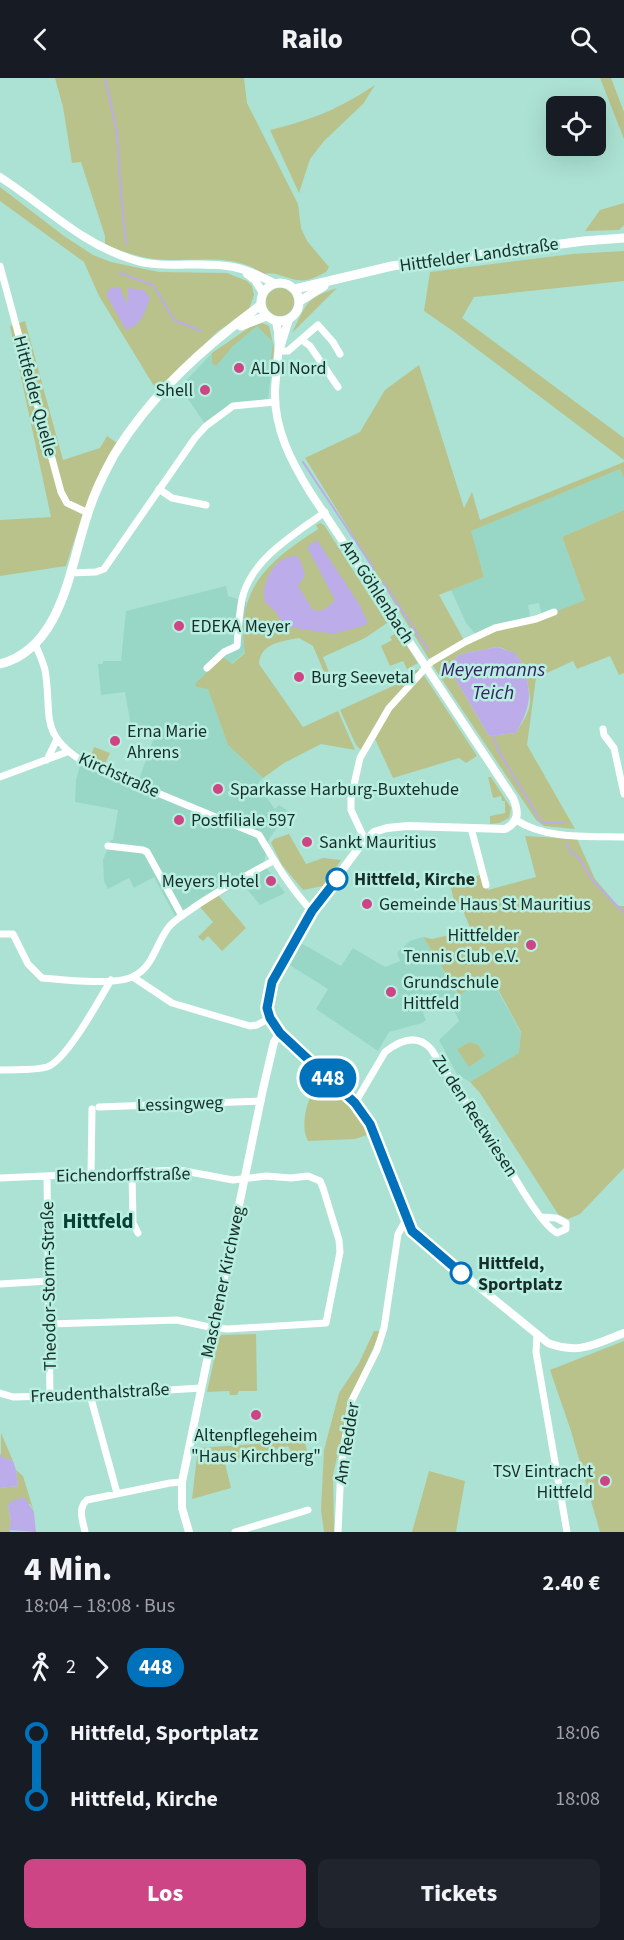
<!DOCTYPE html>
<html lang="de">
<head>
<meta charset="utf-8">
<style>
	body { margin:0; font-family:"Source Sans 3",sans-serif; background:#20242c; color:#f1f3f6; height:100vh; display:flex; flex-direction:column; font-size:22px; white-space:nowrap }
	* { box-sizing:border-box; margin:0 }
	p { font-size:20px; color:#9ea1a6 }
	.icon { flex:none; width:33px; height:33px; fill:none; stroke:currentColor; stroke-width:2; stroke-linecap:round; stroke-linejoin:round }
	.map { position:relative; height:1454px; overflow:hidden }
	.side { display:flex; flex-direction:column; background:#171b24; flex:1 }
	.side>* { flex:none }
	.badge { padding:0 12px; border-radius:20px; font-size:21px; line-height:39px }
	.tools { position:absolute; left:546px; top:18px; display:grid; gap:12px }
	.tools a { display:grid; place-items:center; width:60px; height:60px; border-radius:9px; background:#171b24; box-shadow:0 6px 24px #0002; font-size:30px }
	.map>.badge { position:absolute; translate:-50% -50%; box-shadow:0 0 0 3px #fff }
	.legs { display:flex; align-items:center; gap:9px; height:66px; padding:0 24px; font-size:20px }
	.legs p { margin-inline-start:auto }
	.headline { display:flex; align-items:center; justify-content:space-between; height:102px; padding:0 24px }
	h1 { font-size:33px; font-weight:800; line-height:45px }
	.button { display:flex; gap:12px; margin-top:auto; padding:12px 24px }
	.button a { flex:1; height:69px; border-radius:9px; background:#cd4584; color:#fff; font-size:24px; font-weight:800; line-height:69px; text-align:center }
	.button a+a { background:#20242c; color:#f1f3f6 }
	ul { padding:0 24px; list-style:none }
	li { display:flex; align-items:center; gap:21px; height:66px; font-size:22px }
	li i { display:grid; place-items:center; width:9px; height:100%; margin:0 8px; background:currentColor }
	li i::after { content:''; width:15px; height:15px; margin:-8px; border:4px solid; border-radius:50%; background:#171b24 }
	li p { margin-inline-start:auto }
	li:first-child i { background:linear-gradient(#0000 50%,currentColor 0) }
	li:last-child i { background:linear-gradient(currentColor 50%,#0000 0) }
	header { display:flex; justify-content:space-between; align-items:center; height:78px; padding:0 24px; background:#171b24; font-size:27px; font-weight:800 }
	.map>svg:first-child { display:block }
	.built { fill:#98d7c6 }
	.green { fill:#b9c28b; fill-rule:evenodd }
	.water { fill:#bcadea }
	.lines { fill:none; stroke-linecap:round; stroke-linejoin:round }
	.stream { stroke:#bcadea; stroke-width:2 }
	.minor { stroke:#fff; stroke-width:7 }
	.tertiary { stroke:#fff; stroke-width:8 }
	.secondary { stroke:#fff; stroke-width:9 }
	.line-1-casing { stroke:#fff; stroke-width:14 }
	.line-1 { stroke:#0072bc; stroke-width:9 }
	.poi-dot { fill:#cd4584; stroke:#b9efe0; stroke-width:2 }
	.stop-1-dot { fill:#fff; stroke:#0072bc; stroke-width:3 }
	.labels { text-anchor:middle; dominant-baseline:central; stroke-width:5; stroke-linejoin:round; paint-order:stroke }
	.street-label { font-size:18px; fill:#172d27; stroke:#b9efe0 }
	.poi-label { font-size:18px; fill:#172d27; stroke:#b9efe0; text-anchor:start }
	.stop-label { font-size:18px; font-weight:bold; fill:#172d27; stroke:#b9efe0; text-anchor:start }
	.water-label { font-size:20px; font-style:italic; fill:#3a2167; stroke:#b9efe0 }
	.quarter-label { font-size:21px; font-weight:bold; fill:#074035; stroke:#b9efe0 }
</style>
</head>
<body>
<header><svg class="icon" aria-label="back" viewBox="0 0 24 24"><path d="M15 5l-7 7 7 7"/></svg>Railo<svg class="icon" aria-label="search" viewBox="0 0 24 24"><circle cx="10" cy="10" r="6"/><path d="M15 15l6 6"/></svg></header>
<div class="map">
<svg width="624" height="1454" viewBox="0 0 624 1454">
	<rect width="100%" height="100%" fill="#ace2d3"/>
	<!-- built -->
	<path class="built" d="M257 246 273 264 274 270 268 321 232 326 205 346 180 309 212 275Z
		M620 391 624 401V432L562 459 585 522 542 539 539 525 528 527 531 542 477 558 466 545 451 512 484 499 470 453Z
		M226 508 228 518 247 524 243 560 245 574 231 586 223 579 197 609 208 610 228 667 263 700 258 705 269 723 275 731 279 727 288 733 268 763 264 786 285 815 260 827 242 805 221 817 216 812 175 838 154 799 134 810 129 800 108 811 104 803 103 782 111 762H113L118 732 75 724 76 702 81 685 137 707 156 654 131 648 125 614 101 617 98 586H103V583H121L126 533Z
		M423 859 458 917 490 898 521 955 519 976 470 1004 457 996 439 962 459 943 449 922 423 935 426 942 422 945 389 954 378 973 316 931 328 911 288 886 301 865 341 888 353 870 385 889 400 883 397 875 410 863Z"/>
	<!-- green -->
	<path class="green" d="M55 0H244L247 25 298 126 301 150 307 163 329 189 326 194C318 198 308 204 298 202 286 201 276 193 264 196 235 176 203 183 169 182 146 182 125 175 105 166V158L81 84 72 85 63 29Z
		M600 0H611L624 34V61Z
		M375 7 363 26 324 63 310 81 299 115 270 52C314 41 337 32 375 7Z
		M0 109 64 158 93 177 111 184 159 194 227 195 247 203 252 208 254 217 248 234 218 253 157 313 99 218 84 184 0 123Z
		M624 125V147L619 152 585 153 600 132Z
		M624 173V203L474 219 462 240 624 360V382L453 253 424 233 430 194 572 176Z
		M266 224a14 14 0 1 1 28 0a14 14 0 1 1-28 0Z
		M337 210 292 255C307 226 304 221 337 210Z
		M25 243 63 382 100 370 107 358 117 365 82 438 66 488 0 498V442L51 439 10 248Z
		M262 245 269 248 274 270 272 288H270L273 264 257 248 233 268 216 288 212 285V275L250 249Z
		M419 287 464 430 472 414 480 442 624 384V401L620 391 471 453 484 499 439 517 465 564 495 550 542 539 585 522 562 459 624 432V595L619 597 610 578 577 591 573 583 536 600 527 667 575 751 544 748 536 742 437 594 305 380 360 354 385 312ZM497 569C505 570 516 576 521 583 525 590 531 617 530 625 529 636 521 646 516 655L489 658 447 587 461 576Z
		M320 445 324 447 387 545 365 560 323 579 334 607 330 608 313 568 299 560C283 563 260 565 259 586L303 649 338 633 355 672 321 666 284 685 263 700 228 667 208 611 197 609 195 606 223 579 232 586 245 575C235 510 269 483 318 451L316 447Z
		M398 554 418 585 407 591 403 583 390 588 381 568 392 562 390 559Z
		M419 591 420 593 384 635 361 672 356 667 340 632 406 602 404 597Z
		M423 596 477 678 466 685 459 680 393 700 375 661 387 637Z
		M94 669 110 675 105 686 90 680Z
		M488 699H491L511 730 509 740 499 745 490 746V738L505 735V723H502L501 718 493 720Z
		M289 756 306 786 323 780 341 782 323 808 303 812 282 787 271 765 274 761Z
		M525 758 577 761 595 801 618 828H624V1090L580 1136 568 1141 558 1136 480 1015 470 1004 519 975 521 954 491 898 459 917 423 859 432 861 471 852 460 825 455 827 450 806 483 796 488 812 536 799Z
		M218 817 246 850 222 873 208 858 203 863 198 859 213 844 200 829Z
		M470 964 478 967 485 978 469 989 457 971Z
		M325 1002 362 1039 370 1056 355 1061 308 1063C301 1051 305 1028 312 1016 316 1011 321 1006 325 1002Z
		M374 1253H381L351 1318 333 1397 334 1454H324L321 1432 324 1372 339 1315 359 1285Z
		M256 1256 257 1313H239L237 1317H230L229 1313 207 1314 219 1259 222 1257Z
		M624 1263V1454H600L571 1353 550 1292Z
		M1 1355 13 1383 1 1379Z
		M303 1356 307 1373 293 1377 288 1368 225 1385 231 1410 192 1421 198 1370 256 1366Z
		M16 1392 23 1398 34 1434 30 1426 8 1427 11 1443 9 1452 11 1454H0V1410L18 1408Z
		M429 1393 465 1403 456 1454H412Z"/>
	<!-- water -->
	<path class="water" d="M111 210H120L127 226 128 210 144 212 150 220C145 234 142 247 126 252L106 216Z
		M317 462 359 526 368 545 363 548 333 556 289 549 281 544 277 535 265 524C260 506 275 476 297 478L301 484 305 497 298 508 313 532C323 535 328 529 335 522L307 469Z
		M497 569 515 575 517 579 520 581C532 613 533 625 516 655L489 658 447 587 461 576Z
		M0 1375 2 1379 13 1383 16 1392 18 1408 0 1410Z
		M24 1419 34 1434 36 1454 9 1452 11 1443 8 1427 12 1423Z"/>
	<g class="lines">
		<!-- stream -->
		<path class="stream" d="M105 0 117 55 121 115 126 166
			M120 195 153 207 174 242 201 253
			M303 384 374 491
			M383 504 428 572
			M493 657 498 672 542 745H564
			M567 765 570 773 579 780 593 803 624 835"/>
		<!-- minor -->
		<path class="minor" d="M0 188 61 414 67 425 88 435
			M302 262 310 268 338 309
			M279 273H288L318 247 333 264 340 276
			M159 411 172 420 206 427
			M70 495 96 494 104 491 195 360 206 348 233 328 275 324
			M35 565C38 574 43 583 45 592 53 638 37 655 85 685L259 757C275 784 290 810 312 833
			M207 590 224 574 237 568C238 553 239 537 242 521 251 481 294 457 325 434
			M603 651 604 657 614 670 624 716
			M47 682 57 661
			M0 699 67 674
			M516 742C547 762 589 758 624 759
			M471 750 486 807
			M365 762 351 732V720L360 680 389 630 431 584 465 564 495 550 536 541 554 534
			M108 768 143 772 147 774 182 838
			M0 856H13L28 886 42 900C64 902 116 908 134 898 153 889 156 866 168 850 174 842 185 836 193 830 219 812 245 798 273 783
			M133 899 172 925 226 941 250 948 257 947 270 940
			M0 992C15 991 33 993 47 989 67 982 99 922 111 902
			M355 1025 385 974C399 963 417 955 431 971 453 1005 476 1038 498 1072 511 1092 538 1144 557 1155L566 1151V1145L556 1140 541 1139
			M99 1029 261 1023
			M132 1094 133 1145 138 1155
			M91 1097 92 1031
			M47 1098 50 1317
			M0 1100 179 1092 233 1102 266 1098 291 1100 308 1098 320 1103 323 1110 339 1162 340 1174 326 1245 228 1251 214 1250 177 1242 49 1246
			M0 1206 49 1203
			M537 1257 536 1274 567 1454
			M0 1315 13 1319 90 1317 201 1310
			M90 1317 117 1415
			M85 1454C83 1443 77 1431 87 1422L170 1405 182 1404
			M235 1454 308 1432
			M338 1454 341 1389 351 1324 377 1272 384 1250 398 1156 406 1142"/>
		<!-- tertiary -->
		<path class="tertiary" d="M0 99C44 127 80 165 131 181 162 192 195 183 227 188 244 190 258 197 274 205
			M247 196 255 202 263 215
			M276 243C282 266 276 289 275 313 274 351 291 383 310 414L513 720C519 734 519 744 505 751L408 748 387 750 374 754 360 768 312 833 272 904 267 929 274 948 355 1025C378 1052 386 1087 398 1120 404 1135 408 1149 420 1161L548 1265C579 1277 595 1266 624 1255
			M281 267 289 241
			M189 1454 182 1430V1404L263 1011 274 964 280 955"/>
		<!-- secondary -->
		<path class="secondary" d="M261 224a19 19 0 1 1 38 0a19 19 0 1 1-38 0Z
			M295 211 392 188 584 163 624 160
			M300 223 324 208
			M241 248 266 238
			M0 586C63 570 70 487 88 435 94 415 104 395 114 377 151 316 204 269 261 227"/>
	</g>
	<g class="lines">
		<!-- line-1 casing -->
		<g class="line-1-casing">
			<path id="line-1" d="M337 801 312 833 272 904 267 930 270 940 280 955 355 1025 370 1046 412 1153 461 1195"/>
		</g>
		<!-- line-1 -->
		<use href="#line-1" class="line-1"/>
	</g>
	<!-- markers -->
	<g class="poi-dot">
		<circle cx="239" cy="290" r="6"/>
		<circle cx="205" cy="312" r="6"/>
		<circle cx="179" cy="548" r="6"/>
		<circle cx="299" cy="599" r="6"/>
		<circle cx="115" cy="663" r="6"/>
		<circle cx="218" cy="711" r="6"/>
		<circle cx="179" cy="742" r="6"/>
		<circle cx="307" cy="764" r="6"/>
		<circle cx="271" cy="803" r="6"/>
		<circle cx="367" cy="826" r="6"/>
		<circle cx="531" cy="867" r="6"/>
		<circle cx="391" cy="914" r="6"/>
		<circle cx="256" cy="1337" r="6"/>
		<circle cx="605" cy="1403" r="6"/>
	</g>
	<g class="stop-1-dot">
		<circle cx="337" cy="801" r="10"/>
		<circle cx="461" cy="1195" r="10"/>
	</g>
	<g class="labels">
		<!-- street labels -->
		<g class="street-label">
			<text transform="translate(479 177) rotate(-8)">Hittfelder Landstraße</text>
			<text transform="translate(35 318) rotate(75)">Hittfelder Quelle</text>
			<text transform="translate(377 514) rotate(57)">Am Göhlenbach</text>
			<text transform="translate(119 697) rotate(24)">Kirchstraße</text>
			<text transform="translate(180 1026) rotate(-2)">Lessingweg</text>
			<text transform="translate(475 1038) rotate(57)">Zu den Reetwiesen</text>
			<text transform="translate(123 1097) rotate(-1)">Eichendorffstraße</text>
			<text transform="translate(223 1204) rotate(-78)">Maschener Kirchweg</text>
			<text transform="translate(49 1208) rotate(-91)">Theodor-Storm-Straße</text>
			<text transform="translate(100 1315) rotate(-3)">Freudenthalstraße</text>
			<text transform="translate(347 1365) rotate(-81)">Am Redder</text>
		</g>
		<!-- poi labels -->
		<g class="poi-label">
			<text x="251" y="290">ALDI Nord</text>
			<text x="193" y="312" text-anchor="end">Shell</text>
			<text x="191" y="548">EDEKA Meyer</text>
			<text x="311" y="599">Burg Seevetal</text>
			<text x="127" y="653">Erna Marie<tspan x="127" dy="21">Ahrens</tspan></text>
			<text x="230" y="711">Sparkasse Harburg-Buxtehude</text>
			<text x="191" y="742">Postfiliale 597</text>
			<text x="319" y="764">Sankt Mauritius</text>
			<text x="259" y="803" text-anchor="end">Meyers Hotel</text>
			<text x="379" y="826">Gemeinde Haus St Mauritius</text>
			<text x="519" y="857" text-anchor="end">Hittfelder<tspan x="519" dy="21">Tennis Club e.V.</tspan></text>
			<text x="403" y="904">Grundschule<tspan x="403" dy="21">Hittfeld</tspan></text>
			<text x="256" y="1357" text-anchor="middle">Altenpflegeheim<tspan x="256" dy="21">"Haus Kirchberg"</tspan></text>
			<text x="593" y="1393" text-anchor="end">TSV Eintracht<tspan x="593" dy="21">Hittfeld</tspan></text>
		</g>
		<!-- stop labels -->
		<g class="stop-label">
			<text x="354" y="801">Hittfeld, Kirche</text>
			<text x="478" y="1185">Hittfeld,<tspan x="478" dy="21">Sportplatz</tspan></text>
		</g>
		<!-- water labels -->
		<g class="water-label">
			<text x="493" y="592">Meyermanns<tspan x="493" dy="23">Teich</tspan></text>
		</g>
		<!-- quarter labels -->
		<g class="quarter-label">
			<text x="98" y="1143">Hittfeld</text>
		</g>
	</g>
</svg>
<div class="tools">
<a><svg class="icon" aria-label="locate" viewBox="0 0 24 24"><circle cx="12" cy="12" r="6"/><path d="M12 2v4M12 18v4M2 12h4M18 12h4"/></svg></a>
</div>
<b class="badge" style="left:328px;top:1000px;background:#0072bc;color:#fff">448</b>
</div>
<section class="side">
<div class="headline"><div><h1>4 Min.</h1><p>18:04 – 18:08 · Bus</p></div><b>2.40 €</b></div>
<div class="legs"><svg class="icon" aria-label="walk" viewBox="0 0 24 24"><circle cx="13" cy="4" r="2"/><path d="M13 8l-2 6 4 7M11 14l-3 7M7 12l3-4h3l4 4"/></svg>2<svg class="icon" aria-label="forward" viewBox="0 0 24 24"><path d="M9 5l7 7-7 7"/></svg><b class="badge" style="background:#0072bc;color:#fff">448</b></div>
<ul>
<li><i style="color:#0072bc"></i><b>Hittfeld, Sportplatz</b><p>18:06</p></li>
<li><i style="color:#0072bc"></i><b>Hittfeld, Kirche</b><p>18:08</p></li>
</ul>
<div class="button"><a>Los</a><a>Tickets</a></div>
</section>
</body>
</html>
